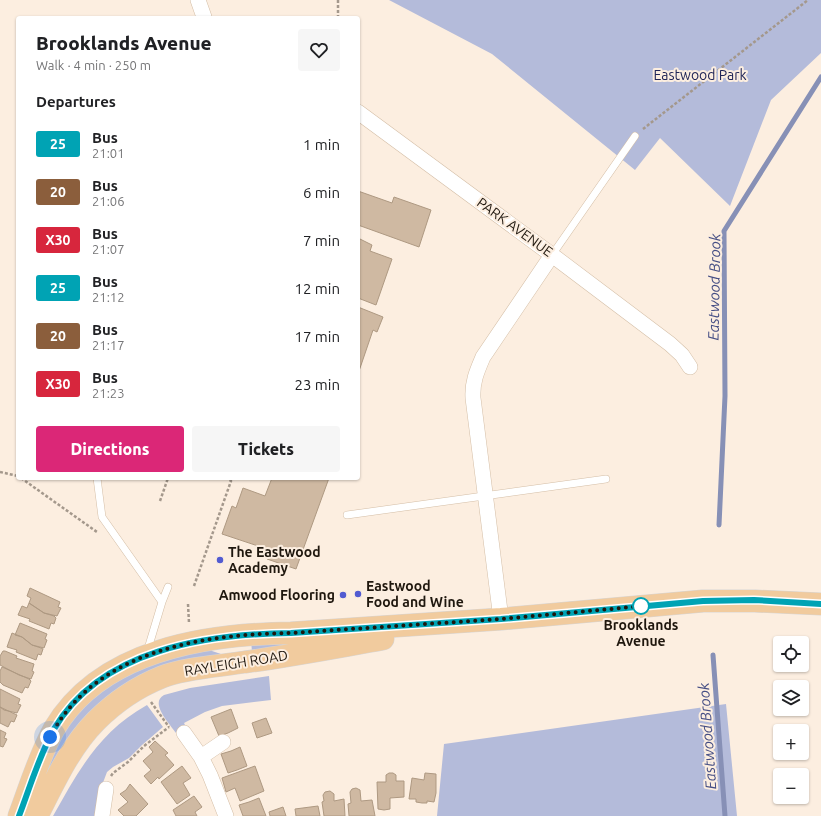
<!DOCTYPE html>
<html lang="en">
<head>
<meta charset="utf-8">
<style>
	body { margin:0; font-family:Ubuntu,sans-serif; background:#f6f6f6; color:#202124; height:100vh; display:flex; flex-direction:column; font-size:15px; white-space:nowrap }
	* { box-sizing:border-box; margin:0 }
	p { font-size:13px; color:#757577 }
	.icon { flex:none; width:22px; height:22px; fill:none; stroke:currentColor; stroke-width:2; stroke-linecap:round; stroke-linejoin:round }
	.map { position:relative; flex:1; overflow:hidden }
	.drawer { position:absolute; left:16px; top:16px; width:344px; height:464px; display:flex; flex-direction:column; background:#fff; border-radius:4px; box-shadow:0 1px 3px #0004 }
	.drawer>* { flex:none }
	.badge { padding:0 8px; border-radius:3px; font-size:14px; line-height:26px }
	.fabs { position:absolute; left:773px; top:636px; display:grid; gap:8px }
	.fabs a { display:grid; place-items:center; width:36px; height:36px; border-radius:4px; background:#fff; box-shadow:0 1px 3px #0004; font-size:20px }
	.you { position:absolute; width:20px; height:20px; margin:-10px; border:3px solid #fff; border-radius:50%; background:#1a73e8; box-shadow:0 0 0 6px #1a73e833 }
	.map>.badge { position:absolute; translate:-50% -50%; box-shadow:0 0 0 2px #fff }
	h2 { padding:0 20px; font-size:15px; line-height:36px }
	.round { display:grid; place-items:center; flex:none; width:42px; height:42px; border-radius:4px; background:#f6f6f6 }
	.overview { display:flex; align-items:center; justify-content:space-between; height:68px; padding:0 20px }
	h1 { font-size:19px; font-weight:800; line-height:30px }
	.cta { display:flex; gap:8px; margin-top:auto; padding:8px 20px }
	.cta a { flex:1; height:46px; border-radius:4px; background:#db2777; color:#fff; font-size:16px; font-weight:800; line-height:46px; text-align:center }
	.cta a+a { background:#f6f6f6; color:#202124 }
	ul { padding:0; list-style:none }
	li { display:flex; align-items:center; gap:12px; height:48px; padding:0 20px }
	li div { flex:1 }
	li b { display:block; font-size:15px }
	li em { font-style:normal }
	li .badge { min-width:44px; font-weight:700; text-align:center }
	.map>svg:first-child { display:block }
	.green { fill:#b4bbda }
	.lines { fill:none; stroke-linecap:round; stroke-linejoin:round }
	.stream { stroke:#8790b6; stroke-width:5 }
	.building { fill:#cfb9a2; stroke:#ae9982 }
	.lane-casing { stroke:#d4bea6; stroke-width:8 }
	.street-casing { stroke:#d4bea6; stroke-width:16 }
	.primary-casing { stroke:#d7d5d4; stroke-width:23 }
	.path { stroke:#a4988c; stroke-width:2.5; stroke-dasharray:3 2; stroke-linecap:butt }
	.lane { stroke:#fff; stroke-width:7 }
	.street { stroke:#fff; stroke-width:15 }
	.primary { stroke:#f1cb9e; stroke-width:22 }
	.line-casing { stroke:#fff; stroke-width:9 }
	.line { stroke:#00a3b4; stroke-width:6 }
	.walk { stroke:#1f170e; stroke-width:4; stroke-dasharray:0 7.2 }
	.poi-dot { fill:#525bd1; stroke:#fceee0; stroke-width:1.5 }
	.stop-dot { fill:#fff; stroke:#00a3b4; stroke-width:2 }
	.labels { text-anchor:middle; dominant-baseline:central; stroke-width:4; stroke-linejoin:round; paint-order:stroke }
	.park-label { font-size:14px; fill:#202557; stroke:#fceee0 }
	.street-label { font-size:14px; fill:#1f170e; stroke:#fceee0 }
	.poi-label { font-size:14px; font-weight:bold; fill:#1f170e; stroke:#fceee0; text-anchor:start }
	.stop-label { font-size:14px; font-weight:bold; fill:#1f170e; stroke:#fceee0 }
	.water-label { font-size:15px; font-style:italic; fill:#454e84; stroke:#fceee0 }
</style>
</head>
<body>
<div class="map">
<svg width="821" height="816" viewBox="0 0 821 816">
	<rect width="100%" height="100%" fill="#fceee0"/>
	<!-- green -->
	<path class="green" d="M389 0H821V53L771 100 730 206 660 138 635 170 492 54Z
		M251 640 291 642V647L252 652Z
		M211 645 212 651 227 656 166 668 42 784 48 761 66 727 98 692 144 665Z
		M269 676 271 700 222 706 205 712 184 723 186 727 176 733C170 724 149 703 164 695L190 688Z
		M726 704 737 816H437L444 744Z
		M147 705 163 727 142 745 129 758 113 767 107 772 101 788 97 816H53C79 770 99 732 147 705Z"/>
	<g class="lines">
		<!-- stream -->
		<path class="stream" d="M719 525 725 396 724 231 821 77
			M713 655 725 816"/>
	</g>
	<!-- building -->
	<path class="building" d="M358 191 392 203 394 197 431 210 419 247 358 225Z
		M358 238 372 245 370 251 392 259 376 305 358 298Z
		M358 307 383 317 377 332 373 330 358 374Z
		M272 478H329L296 569 267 559 270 550 222 534 232 506 236 508 243 488 265 496Z
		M30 588 60 602 58 607 61 608 57 616 44 613 29 603 31 598 27 596Z
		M29 603 44 613 54 616 56 618 54 624 51 623 49 629 29 621 30 619 18 615 22 606 27 608Z
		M20 623 47 634 45 639 47 640 44 648 32 645 22 637 15 635Z
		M12 633 22 637 32 645 41 648 43 649 41 655 38 654 36 660 16 652 17 650 7 647Z
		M3 651H5L17 656 16 658 34 664 32 671 34 672 31 679 19 675 0 665V656Z
		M2 667 29 679 31 681 28 688 25 687 22 693 3 685 0 682V671Z
		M0 689 20 699 18 704 21 705 17 713 4 710 0 707Z
		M0 707 17 715 14 722 11 721 8 727 0 723Z
		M231 709 238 728 228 733 219 736 211 717Z
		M266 718 272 733 257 738 252 723Z
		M0 730 6 733 4 738 7 739 3 747 0 746Z
		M155 741 168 753 165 755 174 765 159 779 158 777 151 784 144 776 151 770 143 761 153 752 149 747Z
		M240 747 247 766 237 770 228 773 221 754 231 751Z
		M182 766 191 778 183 783 190 795 177 804 161 782Z
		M255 766 264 791 240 801 235 788 226 792 222 778Z
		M389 773H393L396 775V781H404V797L390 798V809L384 810 378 809 377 782H386V775Z
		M425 773 436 774V793L434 802 427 801V803H422L416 802V799H409L412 778 424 780Z
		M130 784 148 804 136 816H124L118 810 128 802 120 794 126 790Z
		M356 788 360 790 361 801 372 800 375 816H349L348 804 351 803 350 792 352 789Z
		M330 791 334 794V801L344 799 345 816H324L322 802 324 801 323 795 325 792Z
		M194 796 202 807 195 812 197 816H176L173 810Z
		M259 798 266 816H243L239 805 249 802Z
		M318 806 320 816H296L295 809Z
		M283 807 286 816H270L269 812Z"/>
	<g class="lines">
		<!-- lane casing -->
		<g class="lane-casing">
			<path id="lane" d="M552 255 635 136
				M97 478 102 517 162 602 147 652
				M347 515 606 479
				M162 602 168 587"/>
		</g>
		<!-- street casing -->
		<g class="street-casing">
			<path id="street" d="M198 0 204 17
				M358 112 552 255 670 344 682 355 690 367
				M501 619 473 398C472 382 477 371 483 357L552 255
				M184 733 201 757 210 775 226 816
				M201 757 223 742
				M102 816 106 789"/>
		</g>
		<!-- primary casing -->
		<g class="primary-casing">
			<path id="primary" d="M19 816C30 787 39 756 54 729 101 649 207 634 291 633L501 619 703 601H755L821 604
				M37 816C54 783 70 747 96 721 115 702 137 687 162 677 184 668 220 666 245 662 291 656 337 647 383 639"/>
		</g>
		<!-- path -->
		<path class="path" d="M338 18V0
			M643 129 808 0
			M0 472 18 476
			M21 478 97 532
			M160 501 168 478
			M194 586 231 481 228 478
			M188 604 189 623
			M151 702 169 727
			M111 776 113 773 128 762 144 746 169 727"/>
		<!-- lane -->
		<use href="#lane" class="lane"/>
		<!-- street -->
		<use href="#street" class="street"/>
		<!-- primary -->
		<use href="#primary" class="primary"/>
	</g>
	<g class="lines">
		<!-- line casing -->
		<g class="line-casing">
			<path id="line" d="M19 816C30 787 39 756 54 729 101 649 207 634 291 633L501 619 703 601 754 600 821 604"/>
		</g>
		<!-- line -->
		<use href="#line" class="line"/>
		<!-- walk -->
		<path class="walk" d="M50 737C95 650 203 634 291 633L501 619 643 606H641"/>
	</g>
	<!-- markers -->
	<g class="poi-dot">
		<circle cx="220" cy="560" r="4"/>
		<circle cx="358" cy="594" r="4"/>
		<circle cx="343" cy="595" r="4"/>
	</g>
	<circle class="stop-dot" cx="641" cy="606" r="8"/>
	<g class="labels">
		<!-- park labels -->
		<g class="park-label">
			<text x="700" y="75">Eastwood Park</text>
		</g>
		<!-- street labels -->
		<g class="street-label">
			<text transform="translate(515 227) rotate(36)">PARK AVENUE</text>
			<text transform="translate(236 663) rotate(-9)">RAYLEIGH ROAD</text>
		</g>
		<!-- poi labels -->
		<g class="poi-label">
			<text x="228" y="552">The Eastwood<tspan x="228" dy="16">Academy</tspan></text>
			<text x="366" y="586">Eastwood<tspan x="366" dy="16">Food and Wine</tspan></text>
			<text x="335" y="595" text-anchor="end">Amwood Flooring</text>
		</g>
		<!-- stop labels -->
		<g class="stop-label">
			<text x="641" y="625">Brooklands<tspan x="641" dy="16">Avenue</tspan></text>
		</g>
		<!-- water labels -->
		<g class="water-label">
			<text transform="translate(714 287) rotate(-89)">Eastwood Brook</text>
			<text transform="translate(707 736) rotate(-94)">Eastwood Brook</text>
		</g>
	</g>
</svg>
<div class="fabs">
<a><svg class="icon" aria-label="locate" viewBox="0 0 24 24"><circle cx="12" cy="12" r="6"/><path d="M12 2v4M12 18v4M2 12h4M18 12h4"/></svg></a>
<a><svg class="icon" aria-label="layers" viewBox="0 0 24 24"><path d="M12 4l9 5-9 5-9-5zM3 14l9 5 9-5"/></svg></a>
<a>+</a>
<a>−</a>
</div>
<div class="you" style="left:50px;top:737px"></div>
<section class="drawer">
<div class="overview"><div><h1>Brooklands Avenue</h1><p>Walk · 4 min · 250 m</p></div><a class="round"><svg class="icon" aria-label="heart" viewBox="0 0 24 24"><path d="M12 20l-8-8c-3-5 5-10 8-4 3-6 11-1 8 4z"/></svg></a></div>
<h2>Departures</h2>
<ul>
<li><span class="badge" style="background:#00a3b4;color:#fff">25</span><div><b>Bus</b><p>21:01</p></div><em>1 min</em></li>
<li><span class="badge" style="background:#8b5e3c;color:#fff">20</span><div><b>Bus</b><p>21:06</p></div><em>6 min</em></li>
<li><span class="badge" style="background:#d7263d;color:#fff">X30</span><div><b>Bus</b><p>21:07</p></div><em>7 min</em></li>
<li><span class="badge" style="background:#00a3b4;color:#fff">25</span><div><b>Bus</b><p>21:12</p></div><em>12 min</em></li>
<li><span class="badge" style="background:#8b5e3c;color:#fff">20</span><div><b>Bus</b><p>21:17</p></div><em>17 min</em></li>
<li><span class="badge" style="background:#d7263d;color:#fff">X30</span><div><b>Bus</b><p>21:23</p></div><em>23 min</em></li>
</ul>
<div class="cta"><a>Directions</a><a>Tickets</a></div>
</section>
</div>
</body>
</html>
